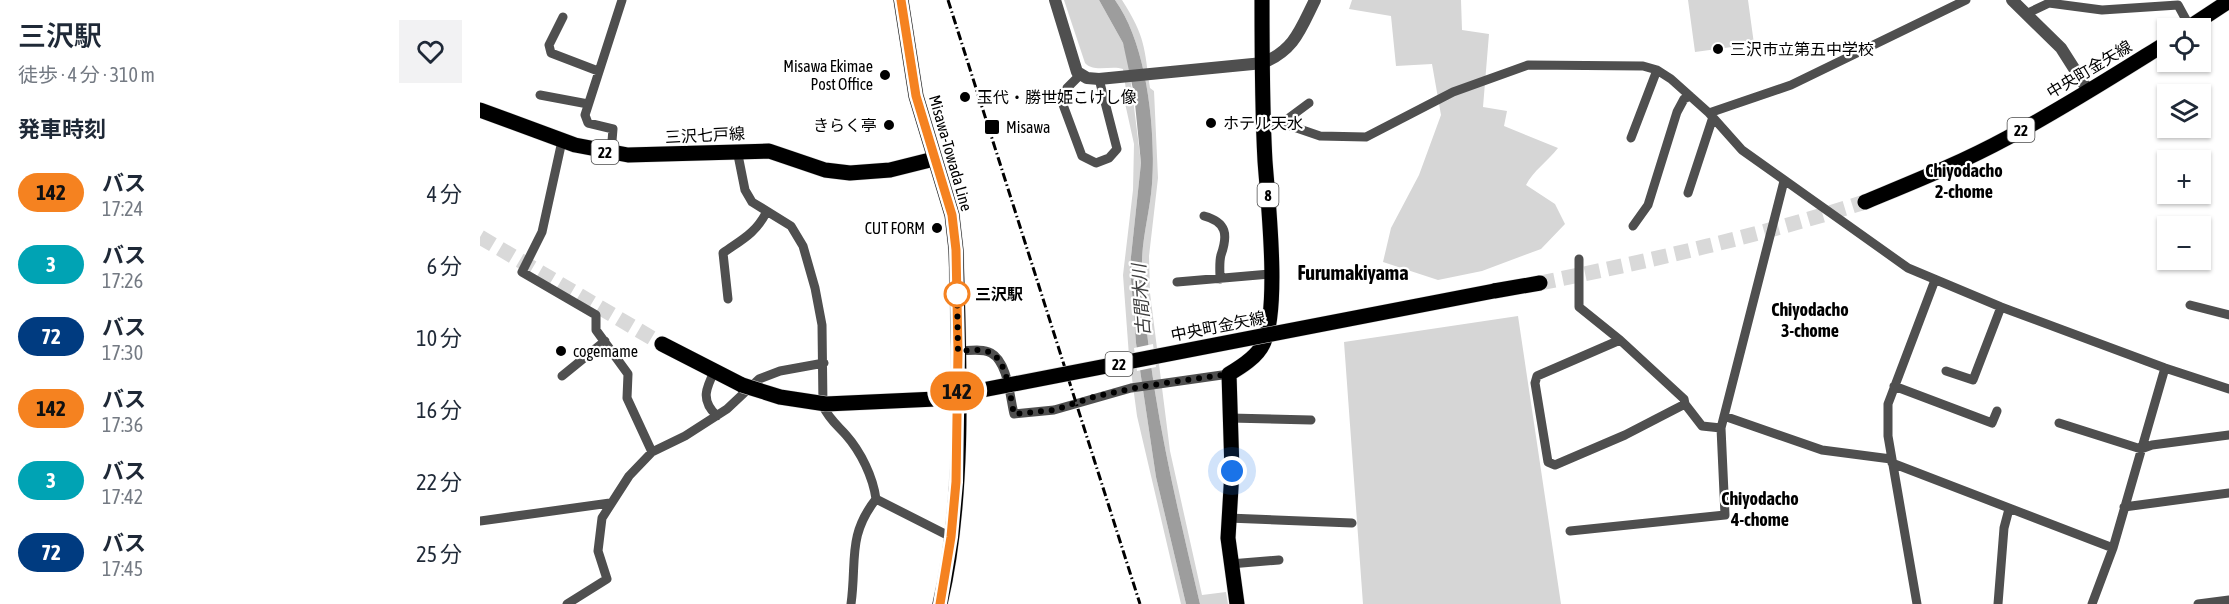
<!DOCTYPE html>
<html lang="ja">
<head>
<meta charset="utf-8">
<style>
	body { margin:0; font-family:"Asap Condensed","Noto Sans JP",sans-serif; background:#f2f2f3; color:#1f2937; height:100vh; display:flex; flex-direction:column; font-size:22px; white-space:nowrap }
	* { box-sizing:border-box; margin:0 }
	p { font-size:20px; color:#747a83 }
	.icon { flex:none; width:33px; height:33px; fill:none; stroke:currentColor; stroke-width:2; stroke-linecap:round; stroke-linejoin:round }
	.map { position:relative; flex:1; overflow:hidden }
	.panel { display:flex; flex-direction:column; background:#fff; width:480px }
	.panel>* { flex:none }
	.badge { padding:0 12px; border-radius:20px; font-size:21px; line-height:39px }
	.buttons { position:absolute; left:1677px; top:18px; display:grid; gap:12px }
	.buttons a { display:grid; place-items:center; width:54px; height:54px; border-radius:0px; background:#fff; box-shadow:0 2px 4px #0004; font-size:30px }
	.you { position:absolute; width:30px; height:30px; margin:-15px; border:4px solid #fff; border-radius:50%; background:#1a73e8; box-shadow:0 0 0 9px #1a73e833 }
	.map>.badge { position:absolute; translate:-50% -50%; box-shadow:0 0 0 3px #fff }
	h2 { padding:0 18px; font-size:22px; line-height:54px }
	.round { display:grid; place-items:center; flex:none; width:63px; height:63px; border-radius:0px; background:#f2f2f3 }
	.overview { display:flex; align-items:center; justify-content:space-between; height:102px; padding:0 18px }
	h1 { font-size:28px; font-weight:600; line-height:45px }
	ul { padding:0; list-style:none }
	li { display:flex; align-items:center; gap:18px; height:72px; padding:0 18px }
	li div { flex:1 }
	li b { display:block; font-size:22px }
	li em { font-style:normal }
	li .badge { min-width:66px; font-weight:700; text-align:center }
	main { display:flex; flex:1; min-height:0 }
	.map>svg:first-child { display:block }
	.green { fill:#d6d6d6 }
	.water { fill:#9d9d9d }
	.pier { fill:#fff }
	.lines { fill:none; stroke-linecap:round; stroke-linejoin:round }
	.primary-tunnel { stroke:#d9d9d9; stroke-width:15; stroke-dasharray:15 8; stroke-linecap:butt }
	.primary-casing { stroke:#dbdbdb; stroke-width:16 }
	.minor { stroke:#4f4f4f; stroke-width:9 }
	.tertiary { stroke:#4f4f4f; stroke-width:12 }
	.primary { stroke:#000; stroke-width:15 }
	.rail { stroke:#000; stroke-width:3; stroke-dasharray:9 3 1.5 3; stroke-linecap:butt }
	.primary-bridge-casing { stroke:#dbdbdb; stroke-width:16; stroke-linecap:butt }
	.primary-bridge { stroke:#000; stroke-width:15 }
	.line-casing { stroke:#fff; stroke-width:14 }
	.line { stroke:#f58220; stroke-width:9 }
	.walk { stroke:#000; stroke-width:6; stroke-dasharray:0 10.8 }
	.poi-dot { fill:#000; stroke:#fff; stroke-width:2 }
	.stop-dot { fill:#fff; stroke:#f58220; stroke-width:3 }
	.labels { text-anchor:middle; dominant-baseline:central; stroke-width:4.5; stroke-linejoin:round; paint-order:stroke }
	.shield { fill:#fff; stroke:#4c4c4c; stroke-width:1.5 }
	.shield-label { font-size:15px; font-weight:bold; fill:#000 }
	.poi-label { font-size:16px; fill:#000; stroke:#fff; text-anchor:start }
	.street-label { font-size:16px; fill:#000; stroke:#fff }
	.stop-label { font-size:16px; font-weight:bold; fill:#000; stroke:#fff; text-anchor:start }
	.neighbourhood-label { font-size:18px; font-weight:bold; fill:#000; stroke:#fff }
	.water-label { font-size:18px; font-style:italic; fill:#3e3e3e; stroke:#fff }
	.quarter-label { font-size:20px; font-weight:bold; fill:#000; stroke:#fff }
</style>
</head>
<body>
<main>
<section class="panel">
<div class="overview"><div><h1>三沢駅</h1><p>徒歩 · 4 分 · 310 m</p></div><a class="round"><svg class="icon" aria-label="heart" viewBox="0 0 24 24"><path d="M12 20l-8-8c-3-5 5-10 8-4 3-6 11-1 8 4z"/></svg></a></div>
<h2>発車時刻</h2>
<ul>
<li><span class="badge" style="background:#f58220;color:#111">142</span><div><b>バス</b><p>17:24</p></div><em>4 分</em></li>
<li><span class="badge" style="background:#00a3b4;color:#fff">3</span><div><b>バス</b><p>17:26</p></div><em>6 分</em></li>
<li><span class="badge" style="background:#003b80;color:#fff">72</span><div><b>バス</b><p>17:30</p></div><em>10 分</em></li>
<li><span class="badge" style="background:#f58220;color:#111">142</span><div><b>バス</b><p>17:36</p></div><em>16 分</em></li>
<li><span class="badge" style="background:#00a3b4;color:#fff">3</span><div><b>バス</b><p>17:42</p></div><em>22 分</em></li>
<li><span class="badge" style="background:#003b80;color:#fff">72</span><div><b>バス</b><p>17:45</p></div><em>25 分</em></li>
</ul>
</section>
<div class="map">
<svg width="1749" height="604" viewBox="0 0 1749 604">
	<rect width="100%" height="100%" fill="#fff"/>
	<!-- green -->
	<path class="green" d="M584 0H619L643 43 648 59 661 163 650 266 656 343 676 477 706 604H701L657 416 649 356 643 275 653 190 654 144 643 94 646 90 643 69C631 65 614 73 605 63Z
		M635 0H642C666 38 664 47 670 88L674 91 678 178 669 256 670 293 690 451 722 595 746 592 748 604H720C694 494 667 383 662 269 661 241 670 212 672 184 676 130 667 44 635 0Z
		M872 0H981L982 30 1009 34 1003 107 1027 111 1024 126 1078 148C1068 161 1053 171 1046 185L1075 204 1085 224 1061 249 1002 271 958 280 903 262 911 228 939 175 961 115 952 64 916 66 911 16 869 9Z
		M1208 0H1268L1274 44 1215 52Z
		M1038 316 1081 604H883L864 342Z"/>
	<!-- water -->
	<path class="water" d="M619 0H635C667 44 676 130 672 184 670 212 661 241 662 269 667 383 694 494 720 604H706L676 477 656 343 650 266 661 163 654 94 643 43Z"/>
	<!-- pier -->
	<path class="pier" d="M673 344 676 367 657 371 654 348Z"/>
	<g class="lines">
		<!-- primary-tunnel -->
		<path class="primary-tunnel" d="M0 237 182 344
			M1060 283C1170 261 1278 236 1385 202"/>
		<!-- primary casing -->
		<g class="primary-casing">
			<path id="primary" d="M421 0 436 96 472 215 476 250C479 361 486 496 460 604
				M1708 28 1749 1
				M0 110 95 145 148 155 289 151 345 170 370 173 410 170 454 159
				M1385 202C1433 182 1481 163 1527 138 1582 109 1635 75 1688 42
				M1014 291 1060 283
				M182 344 262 385
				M757 604 748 538 752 471 749 374C761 367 777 357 783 344 800 310 788 202 785 161 782 108 782 53 782 0"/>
		</g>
		<!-- minor -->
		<path class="minor" d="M1548 13 1569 3 1622 10 1698 5 1710 27
			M83 17 69 45 71 53 118 71
			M600 75 587 88 582 102 602 156 616 163 629 158 637 149 619 79
			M60 95 108 104
			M1229 113 1311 85 1486 0
			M785 122 802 123 840 136 886 137 973 92 1048 65 1163 66 1177 70 1191 79 1229 113 1262 150 1428 268 1521 307 1685 368 1749 389
			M802 123 829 103
			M1151 138 1177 70
			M82 141 62 232 42 272 116 315V330L148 374 147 398 172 452
			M257 150 265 190 272 202 311 226 323 246 335 288 342 325 343 406C349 419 357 425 366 435 381 452 393 477 396 499 367 536 377 561 371 604
			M131 153 133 129 108 123 105 115 142 0
			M1208 193 1233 117
			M724 216C747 222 748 235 741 255 739 262 740 271 740 279
			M1153 226 1168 205 1197 112 1204 99 1210 96
			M1099 259V307L1140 340
			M697 282 790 274
			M248 299 243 253C261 240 275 234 286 213
			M1710 305 1749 315
			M478 351C488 351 502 348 511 353 528 362 530 398 534 414L574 410 651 388 749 374
			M235 370C226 388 220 400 237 416
			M1466 371 1493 380 1521 307
			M82 376 125 341
			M1414 386 1512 423 1517 411
			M1205 404 1204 399 1140 340 1057 376 1055 383 1068 462 1075 465 1145 435 1205 404 1222 426 1241 428
			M1244 416 1342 450 1411 459
			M750 418 831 420
			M1579 423 1661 449 1672 445 1749 435
			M1412 463 1633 548
			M396 499 471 537
			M1644 507 1749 493
			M748 518 872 523
			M0 521 130 503
			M1090 531 1245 515 1241 428 1304 181
			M750 564 799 560
			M87 604 127 579 118 551 122 518 149 476 172 452 205 436 247 409 279 379 300 371 344 363
			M1437 604 1408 436V404L1455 280
			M1518 604 1524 528 1529 509
			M1612 604 1633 548 1685 368
			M1718 604 1749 600"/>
		<!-- tertiary -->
		<path class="tertiary" d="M575 0 597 72 607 78 619 79 783 63C815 49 820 30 835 0
			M1532 0 1581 48 1609 92"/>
		<!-- primary -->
		<use href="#primary" class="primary"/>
		<!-- rail -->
		<path class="rail" d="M468 0 660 604"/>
		<!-- primary-bridge casing -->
		<g class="primary-bridge-casing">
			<path id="primary-bridge" d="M262 385 300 397 346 404 456 399 1014 291"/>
		</g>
		<!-- primary-bridge -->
		<use href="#primary-bridge" class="primary-bridge"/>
	</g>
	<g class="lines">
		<!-- line casing -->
		<g class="line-casing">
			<path id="line" d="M421 0 436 96 472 215 476 250 478 351 476 482 471 537 460 604"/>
		</g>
		<!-- line -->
		<use href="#line" class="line"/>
		<!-- walk -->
		<path class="walk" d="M477 294V289L478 351C488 351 502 348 511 353 528 362 530 398 534 414L574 410 617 396 665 386 749 374 752 471"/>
	</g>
	<!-- markers -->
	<g class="poi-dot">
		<circle cx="1238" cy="49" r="6"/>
		<circle cx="405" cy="75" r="6"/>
		<circle cx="485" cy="97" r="6"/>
		<circle cx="731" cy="123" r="6"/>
		<circle cx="409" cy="125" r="6"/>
		<rect x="504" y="119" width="16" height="16" rx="3"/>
		<circle cx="457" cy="228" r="6"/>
		<circle cx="81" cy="351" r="6"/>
	</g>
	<circle class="stop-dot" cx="477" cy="294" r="12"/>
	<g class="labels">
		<!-- shield labels -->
		<g class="shield">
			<rect x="1527.5" y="118" width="27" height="24" rx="4.5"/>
			<rect x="111.5" y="140" width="27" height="24" rx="4.5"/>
			<rect x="777.5" y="183" width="21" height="24" rx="4.5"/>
			<rect x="625.5" y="352" width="27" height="24" rx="4.5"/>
		</g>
		<g class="shield-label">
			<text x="1541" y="130">22</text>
			<text x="125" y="152">22</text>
			<text x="788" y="195">8</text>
			<text x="639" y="364">22</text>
		</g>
		<!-- poi labels -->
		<g class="poi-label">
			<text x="1250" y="49">三沢市立第五中学校</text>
			<text x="393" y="66" text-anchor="end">Misawa Ekimae<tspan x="393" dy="18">Post Office</tspan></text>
			<text x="497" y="97">玉代・勝世姫こけし像</text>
			<text x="743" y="123">ホテル天水</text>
			<text x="397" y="125" text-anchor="end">きらく亭</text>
			<text x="526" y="127">Misawa</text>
			<text x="445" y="228" text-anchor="end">CUT FORM</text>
			<text x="93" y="351">cogemame</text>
		</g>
		<!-- street labels -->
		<g class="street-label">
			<text transform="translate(1609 69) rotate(-31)">中央町金矢線</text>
			<text transform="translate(225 135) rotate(-3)">三沢七戸線</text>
			<text transform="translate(471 153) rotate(74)">Misawa-Towada Line</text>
			<text transform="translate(738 326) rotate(-11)">中央町金矢線</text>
		</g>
		<!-- stop labels -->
		<g class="stop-label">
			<text x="495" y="294">三沢駅</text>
		</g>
		<!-- neighbourhood labels -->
		<g class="neighbourhood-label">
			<text x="1484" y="170">Chiyodacho<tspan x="1484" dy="21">2-chome</tspan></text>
			<text x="1330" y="309">Chiyodacho<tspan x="1330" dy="21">3-chome</tspan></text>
			<text x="1280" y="498">Chiyodacho<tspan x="1280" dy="21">4-chome</tspan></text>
		</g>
		<!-- water labels -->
		<g class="water-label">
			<text transform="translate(661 300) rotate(-94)">古間木川</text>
		</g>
		<!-- quarter labels -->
		<g class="quarter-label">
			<text x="873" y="272">Furumakiyama</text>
		</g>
	</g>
</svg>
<div class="buttons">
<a><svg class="icon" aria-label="locate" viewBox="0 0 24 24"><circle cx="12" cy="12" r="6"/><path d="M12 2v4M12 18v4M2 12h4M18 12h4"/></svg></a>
<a><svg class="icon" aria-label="layers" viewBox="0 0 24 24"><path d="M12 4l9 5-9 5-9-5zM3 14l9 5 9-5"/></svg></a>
<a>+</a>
<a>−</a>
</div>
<div class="you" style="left:752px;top:471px"></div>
<b class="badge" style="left:477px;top:391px;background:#f58220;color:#111">142</b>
</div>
</main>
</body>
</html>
